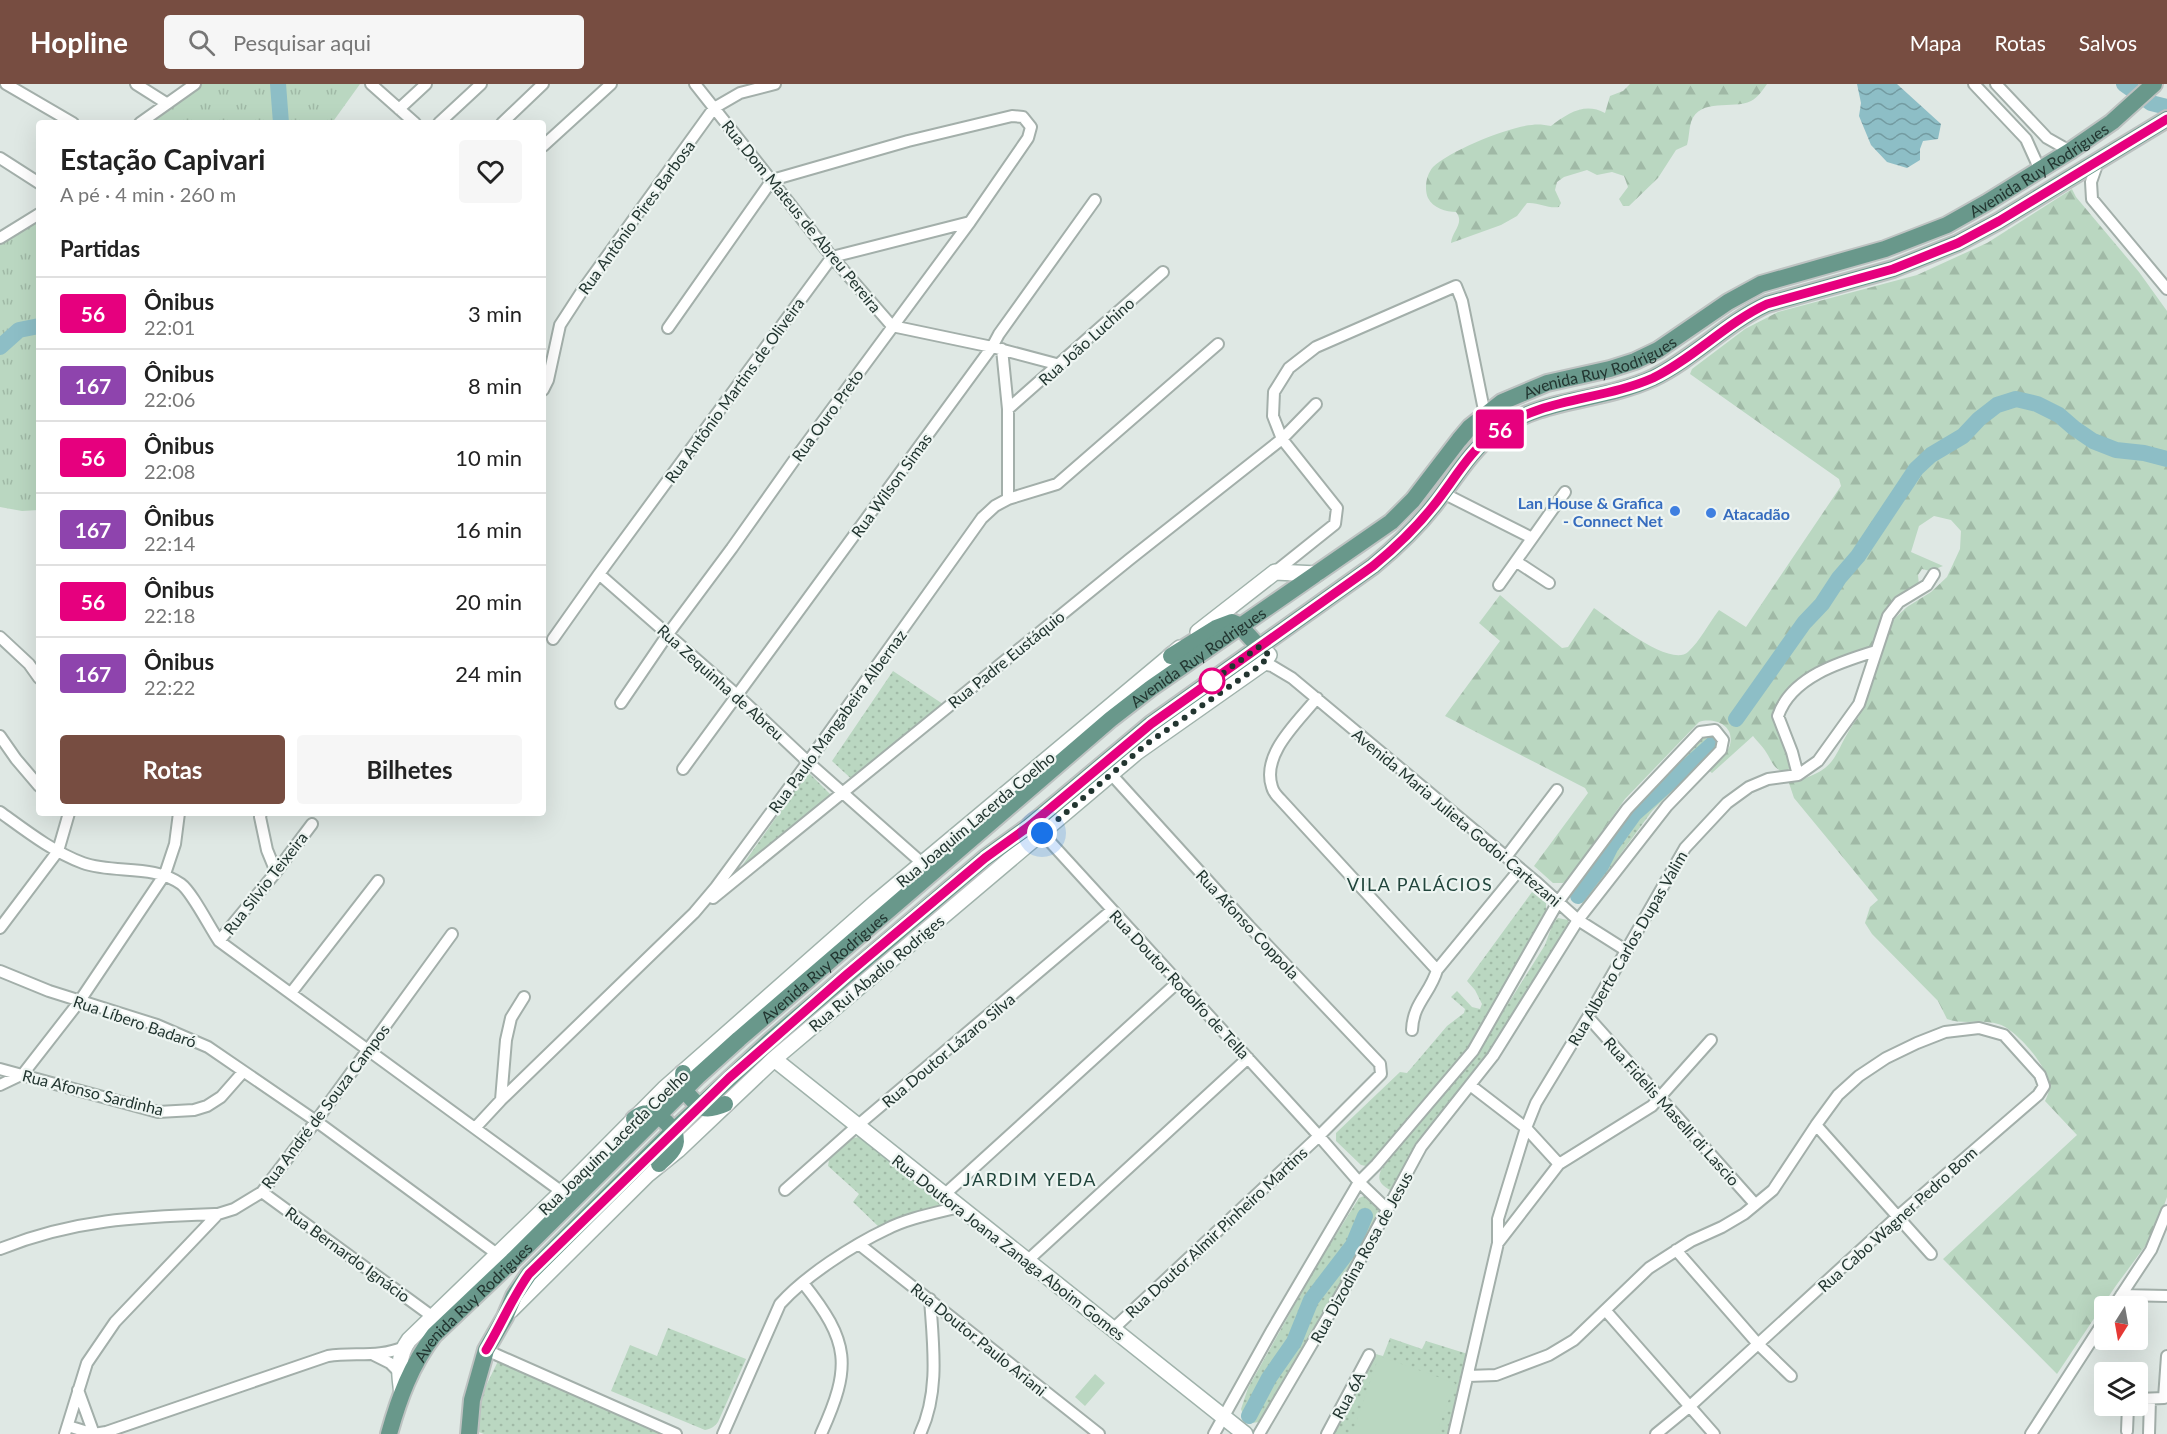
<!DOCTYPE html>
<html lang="pt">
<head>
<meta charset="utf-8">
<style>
	body { margin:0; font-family:Lato,sans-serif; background:#f6f6f6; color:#222; height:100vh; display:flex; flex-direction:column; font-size:22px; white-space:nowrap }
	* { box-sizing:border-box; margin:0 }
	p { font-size:20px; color:#767676 }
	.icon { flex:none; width:33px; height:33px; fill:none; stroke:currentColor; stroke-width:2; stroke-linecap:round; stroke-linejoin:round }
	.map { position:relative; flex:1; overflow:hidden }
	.sheet { position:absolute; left:36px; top:36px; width:510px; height:696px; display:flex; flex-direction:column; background:#fff; border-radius:6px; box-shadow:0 6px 24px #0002 }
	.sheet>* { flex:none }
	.badge { padding:0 12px; border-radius:4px; font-size:21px; line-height:39px }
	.needle { width:39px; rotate:191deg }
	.tools { position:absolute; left:2094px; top:1212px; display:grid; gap:12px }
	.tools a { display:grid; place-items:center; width:54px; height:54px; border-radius:6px; background:#fff; box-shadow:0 6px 24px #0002; font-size:30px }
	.you { position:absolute; width:30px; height:30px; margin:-15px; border:4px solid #fff; border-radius:50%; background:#1a73e8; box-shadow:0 0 0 9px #1a73e833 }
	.map>.badge { position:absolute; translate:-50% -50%; box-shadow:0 0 0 3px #fff }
	h2 { padding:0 24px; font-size:22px; line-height:54px }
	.round { display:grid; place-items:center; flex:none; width:63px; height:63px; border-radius:6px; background:#f6f6f6 }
	.overview { display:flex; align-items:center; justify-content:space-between; height:102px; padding:0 24px }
	h1 { font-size:28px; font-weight:700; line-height:45px }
	.button { display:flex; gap:12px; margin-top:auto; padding:12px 24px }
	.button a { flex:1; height:69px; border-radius:6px; background:#774d41; color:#fff; font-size:24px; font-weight:700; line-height:69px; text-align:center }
	.button a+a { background:#f6f6f6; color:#222 }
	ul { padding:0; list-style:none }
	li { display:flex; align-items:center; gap:18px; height:72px; padding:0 24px; border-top:2px solid #e0e0e0 }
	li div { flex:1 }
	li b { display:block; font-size:22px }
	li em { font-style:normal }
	li .badge { min-width:66px; font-weight:700; text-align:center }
	header { display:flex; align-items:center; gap:36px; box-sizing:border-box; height:84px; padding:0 30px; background:#774d41; color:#fff }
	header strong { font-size:28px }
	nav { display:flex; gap:33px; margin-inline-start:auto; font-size:21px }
	.search { width:420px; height:54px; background:#f6f6f6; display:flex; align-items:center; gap:15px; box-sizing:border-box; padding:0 21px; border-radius:6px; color:#767676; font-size:22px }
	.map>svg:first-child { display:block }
	.grass { fill:url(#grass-tufts) }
	.forest { fill:url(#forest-firs) }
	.park { fill:url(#park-dots) }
	.pitch { fill:#bad7c1 }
	.water { fill:url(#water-waves) }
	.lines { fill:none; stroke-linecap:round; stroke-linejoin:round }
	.river { stroke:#8dbec6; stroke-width:16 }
	.street-casing { stroke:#a3afaa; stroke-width:14 }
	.secondary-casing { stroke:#a0b2ab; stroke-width:18 }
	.primary-casing { stroke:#bdc2c1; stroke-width:20 }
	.street { stroke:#fff; stroke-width:10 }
	.secondary { stroke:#fff; stroke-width:15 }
	.primary { stroke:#69988b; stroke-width:16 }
	.line-casing { stroke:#fff; stroke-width:14 }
	.line { stroke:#e6007e; stroke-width:9 }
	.walk { stroke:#223530; stroke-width:6; stroke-dasharray:0 10.8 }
	.shop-dot { fill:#3f7fe0; stroke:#eef5f2; stroke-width:2 }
	.stop-dot { fill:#fff; stroke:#e6007e; stroke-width:3 }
	.labels { text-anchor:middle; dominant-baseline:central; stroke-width:4.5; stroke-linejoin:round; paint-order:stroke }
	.street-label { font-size:16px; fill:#223530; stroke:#eef5f2 }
	.shop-label { font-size:16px; font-weight:bold; fill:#366cbe; stroke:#eef5f2; text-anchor:end }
	.neighbourhood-label { font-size:18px; letter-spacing:1.5px; fill:#21453c; stroke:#eef5f2 }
</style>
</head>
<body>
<header>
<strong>Hopline</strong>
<div class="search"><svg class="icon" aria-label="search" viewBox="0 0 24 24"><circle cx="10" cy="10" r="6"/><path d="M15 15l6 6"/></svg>Pesquisar aqui</div>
<nav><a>Mapa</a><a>Rotas</a><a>Salvos</a></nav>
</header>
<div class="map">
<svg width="2167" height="1350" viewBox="0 0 2167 1350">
	<defs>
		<pattern id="grass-tufts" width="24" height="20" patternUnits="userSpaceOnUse" patternTransform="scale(1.5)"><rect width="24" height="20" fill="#bad7c1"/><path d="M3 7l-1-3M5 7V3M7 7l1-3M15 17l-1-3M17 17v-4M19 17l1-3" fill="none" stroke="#a0b9a6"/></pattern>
		<pattern id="forest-firs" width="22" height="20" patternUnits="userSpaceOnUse" patternTransform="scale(1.5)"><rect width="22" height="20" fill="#bad7c1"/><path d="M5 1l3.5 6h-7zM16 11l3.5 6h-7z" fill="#a0b9a6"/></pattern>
		<pattern id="park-dots" width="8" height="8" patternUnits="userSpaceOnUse" patternTransform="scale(1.5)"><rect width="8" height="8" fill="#bad7c1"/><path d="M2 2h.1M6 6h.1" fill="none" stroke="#a0b9a6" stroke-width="1.8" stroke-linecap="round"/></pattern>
		<pattern id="water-waves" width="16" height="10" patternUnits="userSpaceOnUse" patternTransform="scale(1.5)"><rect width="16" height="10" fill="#8dbec6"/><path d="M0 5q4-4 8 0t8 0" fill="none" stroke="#739ba1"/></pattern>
	</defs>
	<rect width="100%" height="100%" fill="#dfe8e4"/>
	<!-- grass -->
	<path class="grass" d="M194 0H360L332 39H145Z
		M39 122V426L22 427 0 423V149L6 148 16 137Z"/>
	<!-- forest -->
	<path class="forest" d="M1630 0H1767C1763 6 1757 14 1751 17 1733 26 1700 13 1691 38 1689 45 1689 54 1687 61L1676 66 1658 94 1629 122H1623L1619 115 1628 103 1624 92 1612 88 1597 91 1587 86 1564 93 1557 98 1555 106 1561 119 1559 123C1548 125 1539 118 1527 119L1517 132 1501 141 1451 159C1452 147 1465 139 1456 128 1446 128 1433 124 1428 114 1424 105 1426 91 1433 83 1449 67 1510 42 1532 41 1538 40 1545 41 1551 42 1568 29 1585 18 1605 29L1610 12 1623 7Z
		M2072 105 2076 113 2139 188 2167 227V1113L2154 1150 2115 1203 2057 1290 1943 1175 2077 1051 2045 1017C2047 1013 2049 1008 2049 1004 2051 985 2015 944 1998 940 1981 935 1963 941 1947 935L1938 917 1872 850 1865 839 1870 823 1878 816 1794 714 1789 699C1844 685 1830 670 1859 632L1894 535 1907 523 1931 508 1947 493 1960 465 1961 447 1951 436 1934 432 1919 442 1911 468 1943 482 1930 487 1922 485 1918 491 1919 501 1882 536 1873 560 1870 563C1830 578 1792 588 1773 631L1792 679 1787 688C1774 687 1773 679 1766 668 1763 663 1757 657 1753 652L1712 689 1708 686C1715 679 1727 671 1730 661 1735 641 1714 633 1699 638L1625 715 1569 794 1563 799H1553L1534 782 1588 709 1585 704 1445 632 1500 557 1479 539 1500 511 1562 564 1568 563 1594 524C1610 535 1670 584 1688 568 1700 557 1709 539 1719 526L1746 543 1841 402 1839 395 1690 290 1692 285 1745 245 1778 228 1917 191 1987 159Z"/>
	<!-- park -->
	<path class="park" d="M893 587 949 624 858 701 832 677Z
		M1701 652 1710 654 1714 661 1712 667 1652 727 1584 820 1571 812 1621 740 1655 700Z
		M808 688 831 711 737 789Z
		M1532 808 1546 819V828L1474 956 1452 984 1370 1079 1366 1082 1361 1081 1336 1057V1049L1400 988 1407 989 1447 942 1464 929 1465 925 1451 913 1457 907 1472 923 1480 925 1482 920 1475 906 1467 897Z
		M1558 834 1568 836 1570 844 1493 966 1396 1102 1390 1106C1380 1100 1377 1096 1381 1086L1479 966 1545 861 1553 839Z
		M860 1053 942 1118 940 1122 880 1144 853 1118 859 1110 828 1082 829 1076 853 1054Z
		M1364 1112 1370 1113 1381 1127C1343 1199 1301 1268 1259 1338L1252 1339 1244 1333 1241 1325 1248 1304 1317 1181 1359 1114Z
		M668 1244 746 1275 718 1338C714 1343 711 1345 705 1346L611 1307 630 1261 657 1272Z
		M1390 1254 1422 1265 1426 1257 1471 1271 1452 1350H1324L1368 1268 1383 1272Z
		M500 1273 678 1350H484L476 1347 483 1308Z"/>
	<!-- pitch -->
	<path class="pitch" d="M1379 1272 1455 1299 1436 1350H1352Z
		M1095 1290 1105 1299 1085 1322 1075 1313Z"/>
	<!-- water -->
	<path class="water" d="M1857 0H1897L1941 40 1938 55 1923 57 1920 65V76L1907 84 1887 78 1871 61 1859 32 1861 19Z"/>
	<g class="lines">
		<!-- river -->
		<path class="river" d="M278 0 281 39
			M2124 0 2151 19 2167 23
			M0 263 19 246 39 242
			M1736 635 1804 539 1822 520 1839 494 1858 472 1916 385 1931 371 1963 352 1979 335 1997 321 2016 315 2037 320 2059 331 2074 344 2093 357 2116 366 2144 369 2167 375
			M1578 812 1601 782 1611 762 1634 730 1715 658
			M1249 1332 1269 1294 1294 1258 1311 1216 1353 1161 1365 1132"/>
		<!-- street casing -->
		<g class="street-casing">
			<path id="street" d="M6 0 73 39
				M136 0 166 19
				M371 0 415 39
				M695 0 832 173 892 242 992 263 1060 281
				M1974 0 2026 55 2040 86
				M1996 0 2047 54 2070 67
				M399 25 426 0
				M140 39 195 0
				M439 39 481 0
				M502 39 543 0
				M543 62 611 0
				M0 74 39 99
				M2098 78 2091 98 2092 115 2167 205
				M0 154 39 130
				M1002 265 1008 325V415
				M543 306 548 296 560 241 584 204 714 24 740 9 775 0
				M1008 325 1163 188
				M1443 409 1532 454
				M1517 478 1549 499
				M1275 488 1335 440 1337 424 1282 355 1273 332 1274 308 1289 284 1316 263 1456 202 1462 217 1485 331
				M599 490 737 611 808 678 922 779
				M1499 501 1565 408
				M0 553 29 580 39 594
				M553 555 599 490 832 173 970 138
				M1262 580 1272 582 1292 594 1535 797 1578 836 1627 867
				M1317 614C1298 638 1261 670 1272 703 1273 707 1277 712 1280 715L1437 886
				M621 619 668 550 732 464 795 375 970 138 1028 54 1031 43 1023 33 1012 32 908 57 772 96 668 244
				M0 652 16 675 39 702
				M683 685 992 263 999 250 1095 116
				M1111 690 1249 842 1380 980 1381 990 1319 1052 1113 1245
				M1798 691 1792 668 1778 632C1791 593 1840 578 1876 567
				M0 728C25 746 53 768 83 779 114 790 153 780 181 800 192 808 210 844 219 857L562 1108
				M261 729 260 733 267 766 276 788
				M1042 749 1319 1052 1359 1098 1387 1125
				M1506 773 1557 706
				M713 814 1130 475 1282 355 1316 320
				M0 844 58 767 69 729
				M219 857 276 788 312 740
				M0 887 49 907 157 941 208 963 316 1037 497 1170
				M291 909 378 797
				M1588 933 1755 1120
				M1412 946C1413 919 1430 910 1437 886L1520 785
				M0 985 158 1028 194 1026 207 1022 221 1013 243 988
				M0 1001 23 990 79 918 165 790 175 760 179 729
				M1470 1001 1526 1044 1559 1080
				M501 1016 506 956 511 934 524 913
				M1816 1041 1931 1170
				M475 1044 501 1016 694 829 716 803 808 678 982 434 995 422 1008 415 1057 400 1218 260
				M785 1106 857 1042 1112 826
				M262 1108 433 1233
				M944 1111 1178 898
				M1498 1159V1135L1526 1044 1536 1019 1588 933 1685 764 1727 719 1749 703 1768 695 1798 691 1818 677 1859 620 1888 532 1899 518 1927 501 1934 490
				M860 1161 1099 1350
				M0 1165C75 1135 138 1133 218 1130
				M1676 1166 1758 1260 1791 1292
				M1027 1177 1248 974
				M803 1199C850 1258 852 1282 821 1350
				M2121 1211 2167 1212
				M2114 1222 2151 1166 2167 1127
				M1606 1227 1714 1350
				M486 1266 676 1350
				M374 1271 390 1279 399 1288
				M1468 1292 1496 1291 1549 1271 1574 1256 1649 1184 1691 1157 1722 1143 1744 1130 1773 1106 1816 1041 1838 1011 1859 992 1886 974 1917 959 1945 948 1979 944 2004 951 2040 991 2044 1002 2038 1011 1897 1133 1689 1323 1656 1350
				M78 1306 94 1350
				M2138 1315 2164 1314 2167 1272
				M68 1342 94 1350 106 1348 328 1272C354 1268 379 1274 404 1263
				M2127 1347 2128 1322
				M65 1350 87 1279 115 1238 218 1130 234 1125 262 1108 316 1037 452 850
				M723 1350 780 1220C805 1192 853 1161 887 1145 908 1134 936 1129 959 1123
				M920 1350C940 1308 933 1260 930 1215
				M1214 1350 1272 1246 1359 1098 1376 1081 1473 967 1558 818 1627 725 1700 648 1715 646 1723 656 1721 666 1667 722 1578 836 1493 972 1421 1063 1347 1200 1259 1350
				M1327 1350 1369 1271
				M1454 1350 1498 1159 1559 1080 1652 1022 1711 956
				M2031 1350 2104 1237
				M2149 1350 2150 1315"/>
		</g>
		<!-- secondary casing -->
		<g class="secondary-casing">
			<path id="secondary" d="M1198 548 1275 488 1317 490
				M774 975 1245 1350
				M511 1226 647 1091 678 1066 774 975 1137 668 1262 580 1269 571 1259 563
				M402 1309C399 1290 397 1272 409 1256L562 1108 664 1005 875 819 1180 564"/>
		</g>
		<!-- primary casing -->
		<g class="primary-casing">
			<g id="primary">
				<path d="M1171 572 1216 544 1232 538 1239 541 1259 563"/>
				<path d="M683 989 684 1006C699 1023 702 1030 725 1020"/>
				<path d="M634 1035C638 1032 641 1029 647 1029 658 1028 677 1045 676 1057 675 1067 665 1074 659 1080"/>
				<path id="s1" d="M389 1350C399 1314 411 1281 434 1251L512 1177 698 992 739 955 1111 635 1151 604 1391 438 1413 416 1459 356 1470 343 1502 318 1547 299 1610 285 1635 277 1658 266 1728 218 1761 200 1885 165 1947 141 1986 119 2070 67 2112 38 2154 0"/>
				<path d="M469 1350 472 1316 486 1266 505 1233 514 1212 529 1190 673 1047 772 955 985 774 1028 743 1151 640 1373 482C1396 463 1416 444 1434 421 1454 396 1469 368 1495 348 1542 313 1601 318 1653 294 1694 274 1726 239 1767 220L1893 185 1958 159 1999 137 2167 35"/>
			</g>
		</g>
		<!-- street -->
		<use href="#street" class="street"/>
		<!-- secondary -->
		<use href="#secondary" class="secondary"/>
		<!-- primary -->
		<use href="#primary" class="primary"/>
	</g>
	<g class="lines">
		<!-- line casing -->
		<g class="line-casing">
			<path id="line" d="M486 1266C501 1241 512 1214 529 1190L729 994 845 892 985 774 1028 743 1151 640 1373 482C1396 463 1416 444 1434 421 1454 396 1469 368 1495 348 1542 313 1601 317 1653 294 1694 274 1726 239 1767 220L1893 185 1958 159 1999 137 2167 35"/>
		</g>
		<!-- line -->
		<use href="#line" class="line"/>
		<!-- walk -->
		<path class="walk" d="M1042 749 1148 659 1262 580 1269 571 1259 563 1208 600 1212 597"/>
	</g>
	<!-- markers -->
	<g class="shop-dot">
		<circle cx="1675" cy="427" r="6"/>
		<circle cx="1711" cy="429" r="6"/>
	</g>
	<circle class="stop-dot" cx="1212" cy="597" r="12"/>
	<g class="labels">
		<!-- street labels -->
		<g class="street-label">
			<text stroke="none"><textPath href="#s1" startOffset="2122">Avenida Ruy Rodrigues</textPath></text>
			<text transform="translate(802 132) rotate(51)">Rua Dom Mateus de Abreu Pereira</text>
			<text transform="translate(636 133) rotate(-54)">Rua Antônio Pires Barbosa</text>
			<text transform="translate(1086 257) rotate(-42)">Rua João Luchino</text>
			<text stroke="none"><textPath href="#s1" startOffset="1636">Avenida Ruy Rodrigues</textPath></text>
			<text transform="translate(734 306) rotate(-54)">Rua Antônio Martins de Oliveira</text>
			<text transform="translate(827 331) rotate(-54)">Rua Ouro Preto</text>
			<text transform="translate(891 401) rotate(-54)">Rua Wilson Simas</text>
			<text stroke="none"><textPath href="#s1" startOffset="1132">Avenida Ruy Rodrigues</textPath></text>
			<text transform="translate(1006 575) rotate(-39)">Rua Padre Eustáquio</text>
			<text transform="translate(721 598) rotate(42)">Rua Zequinha de Abreu</text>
			<text transform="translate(837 637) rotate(-54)">Rua Paulo Mangabeira Albernaz</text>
			<text transform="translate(1457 733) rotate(40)">Avenida Maria Julieta Godoi Cartezani</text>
			<text transform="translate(975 735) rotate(-40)">Rua Joaquim Lacerda Coelho</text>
			<text transform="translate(265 799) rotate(-52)">Rua Silvio Teixeira</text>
			<text transform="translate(1248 840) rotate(47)">Rua Afonso Coppola</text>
			<text transform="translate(1627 864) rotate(-60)">Rua Alberto Carlos Dupas Valim</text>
			<text stroke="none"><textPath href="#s1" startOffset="646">Avenida Ruy Rodrigues</textPath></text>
			<text transform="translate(876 889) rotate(-40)">Rua Rui Abadio Rodriges</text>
			<text transform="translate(1180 900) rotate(47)">Rua Doutor Rodolfo de Tella</text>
			<text transform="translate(135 937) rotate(19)">Rua Líbero Badaró</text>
			<text transform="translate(948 966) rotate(-40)">Rua Doutor Lázaro Silva</text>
			<text transform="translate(93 1008) rotate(14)">Rua Afonso Sardinha</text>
			<text transform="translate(325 1022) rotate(-53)">Rua André de Souza Campos</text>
			<text transform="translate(1672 1027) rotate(48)">Rua Fidelis Maselli di Lascio</text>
			<text transform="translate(613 1058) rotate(-44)">Rua Joaquim Lacerda Coelho</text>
			<text transform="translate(1897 1135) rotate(-42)">Rua Cabo Wagner Pedro Bom</text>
			<text transform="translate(1216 1148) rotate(-43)">Rua Doutor Almir Pinheiro Martins</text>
			<text transform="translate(1009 1163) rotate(38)">Rua Doutora Joana Zanaga Aboim Gomes</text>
			<text transform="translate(348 1170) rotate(36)">Rua Bernardo Ignácio</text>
			<text transform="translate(1361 1173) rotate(-61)">Rua Dizodina Rosa de Jesus</text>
			<text stroke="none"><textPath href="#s1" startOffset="160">Avenida Ruy Rodrigues</textPath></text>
			<text transform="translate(979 1255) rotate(39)">Rua Doutor Paulo Ariani</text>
			<text transform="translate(1348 1311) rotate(-62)">Rua 6A</text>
		</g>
		<!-- shop labels -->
		<g class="shop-label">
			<text x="1663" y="418">Lan House &amp; Grafica<tspan x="1663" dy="18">- Connect Net</tspan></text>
			<text x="1723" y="429" text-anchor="start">Atacadão</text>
		</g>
		<!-- neighbourhood labels -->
		<g class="neighbourhood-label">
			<text x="1420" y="800">VILA PALÁCIOS</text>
			<text x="1030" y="1095">JARDIM YEDA</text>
		</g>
	</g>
</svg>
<div class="tools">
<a><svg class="needle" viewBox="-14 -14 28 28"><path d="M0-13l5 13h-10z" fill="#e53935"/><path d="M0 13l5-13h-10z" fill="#767676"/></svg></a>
<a><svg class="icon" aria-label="layers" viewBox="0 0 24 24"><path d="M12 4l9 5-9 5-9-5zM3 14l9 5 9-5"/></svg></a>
</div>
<div class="you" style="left:1042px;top:749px"></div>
<b class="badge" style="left:1500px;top:345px;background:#e6007e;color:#fff">56</b>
<section class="sheet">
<div class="overview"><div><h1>Estação Capivari</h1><p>A pé · 4 min · 260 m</p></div><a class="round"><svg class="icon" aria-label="heart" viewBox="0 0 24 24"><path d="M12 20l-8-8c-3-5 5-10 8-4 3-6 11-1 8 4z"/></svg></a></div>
<h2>Partidas</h2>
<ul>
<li><span class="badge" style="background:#e6007e;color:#fff">56</span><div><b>Ônibus</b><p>22:01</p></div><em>3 min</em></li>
<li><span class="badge" style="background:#8e44ad;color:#fff">167</span><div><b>Ônibus</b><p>22:06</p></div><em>8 min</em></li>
<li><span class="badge" style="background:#e6007e;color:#fff">56</span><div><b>Ônibus</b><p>22:08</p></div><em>10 min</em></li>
<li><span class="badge" style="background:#8e44ad;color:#fff">167</span><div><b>Ônibus</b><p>22:14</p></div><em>16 min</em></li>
<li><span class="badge" style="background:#e6007e;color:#fff">56</span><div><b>Ônibus</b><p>22:18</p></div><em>20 min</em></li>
<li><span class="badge" style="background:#8e44ad;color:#fff">167</span><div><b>Ônibus</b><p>22:22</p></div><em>24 min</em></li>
</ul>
<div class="button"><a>Rotas</a><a>Bilhetes</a></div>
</section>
</div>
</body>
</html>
